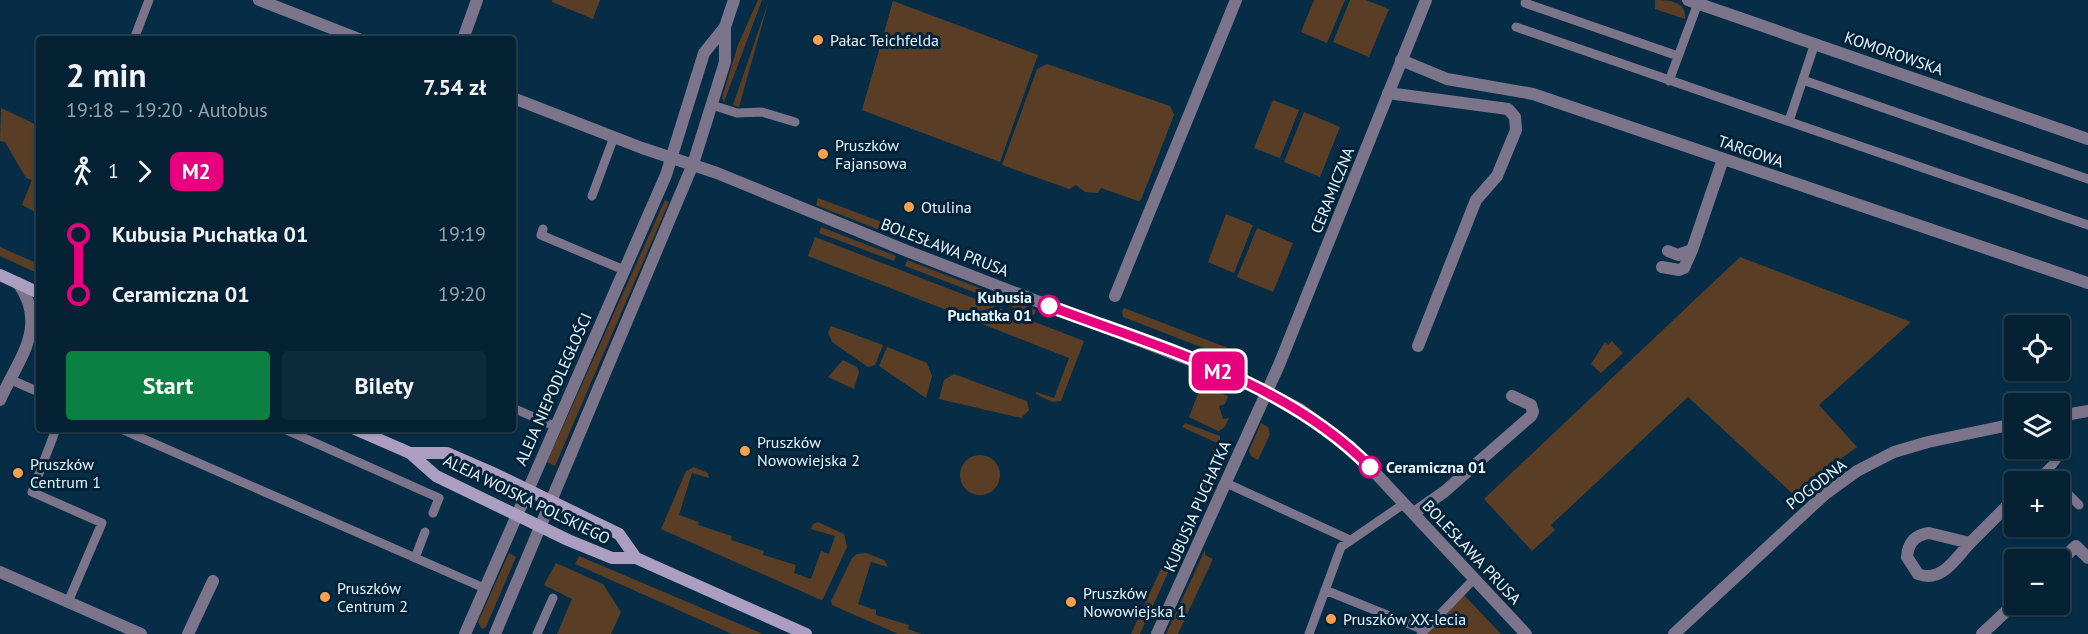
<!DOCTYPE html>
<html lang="pl">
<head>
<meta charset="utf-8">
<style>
	body { margin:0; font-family:"PT Sans",sans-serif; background:#0d2a3c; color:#f1f3f6; height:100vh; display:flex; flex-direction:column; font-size:22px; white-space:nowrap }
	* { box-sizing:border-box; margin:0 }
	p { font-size:20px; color:#97a4ac }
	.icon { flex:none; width:33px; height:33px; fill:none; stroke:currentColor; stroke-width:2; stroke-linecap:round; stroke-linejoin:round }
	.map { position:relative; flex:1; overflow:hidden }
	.panel { position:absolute; left:36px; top:36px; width:480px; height:396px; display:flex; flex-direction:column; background:#042234; border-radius:6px; box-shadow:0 2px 4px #0004,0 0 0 2px #253f4f }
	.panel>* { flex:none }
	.badge { padding:0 12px; border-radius:9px; font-size:21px; line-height:39px }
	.controls { position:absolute; left:2004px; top:315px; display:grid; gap:12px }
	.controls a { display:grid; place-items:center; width:66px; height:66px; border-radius:6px; background:#042234; box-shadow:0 2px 4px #0004,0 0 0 2px #253f4f; font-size:30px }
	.map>.badge { position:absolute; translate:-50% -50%; box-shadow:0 0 0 3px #fff }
	.legs { display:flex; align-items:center; gap:9px; height:66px; padding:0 30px; font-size:20px }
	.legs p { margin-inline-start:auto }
	.head { display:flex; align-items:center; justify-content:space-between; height:102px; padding:0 30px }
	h1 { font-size:33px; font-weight:800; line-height:45px }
	.button { display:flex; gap:12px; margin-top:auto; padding:12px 30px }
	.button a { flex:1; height:69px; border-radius:6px; background:#0b8043; color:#fff; font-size:24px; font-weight:800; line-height:69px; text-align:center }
	.button a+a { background:#0d2a3c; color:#f1f3f6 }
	ul { padding:0 30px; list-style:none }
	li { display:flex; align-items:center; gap:21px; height:60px; font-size:22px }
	li i { display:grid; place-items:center; width:9px; height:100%; margin:0 8px; background:currentColor }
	li i::after { content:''; width:15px; height:15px; margin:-8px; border:4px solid; border-radius:50%; background:#042234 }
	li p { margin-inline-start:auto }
	li:first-child i { background:linear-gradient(#0000 50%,currentColor 0) }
	li:last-child i { background:linear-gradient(currentColor 50%,#0000 0) }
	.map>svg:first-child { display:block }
	.green { fill:#593e25 }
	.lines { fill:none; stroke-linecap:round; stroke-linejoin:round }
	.service { stroke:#7c748a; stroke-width:9 }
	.minor { stroke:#7c748a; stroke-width:12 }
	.tertiary { stroke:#7c748a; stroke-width:12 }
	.secondary { stroke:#ab9ec1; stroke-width:12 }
	.line-1-casing { stroke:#fff; stroke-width:14 }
	.line-1 { stroke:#e6007e; stroke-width:9 }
	.poi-dot { fill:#f8a04b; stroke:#00233a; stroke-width:2 }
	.stop-1-dot { fill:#fff; stroke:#e6007e; stroke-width:3 }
	.labels { text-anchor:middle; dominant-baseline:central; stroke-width:6; stroke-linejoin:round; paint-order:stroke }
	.poi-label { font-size:16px; fill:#ebf5fd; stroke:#00233a; text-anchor:start }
	.street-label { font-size:16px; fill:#ebf5fd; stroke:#00233a }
	.stop-label { font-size:16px; font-weight:bold; fill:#ebf5fd; stroke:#00233a; text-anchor:end }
</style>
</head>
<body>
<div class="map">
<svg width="2088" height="634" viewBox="0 0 2088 634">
	<rect width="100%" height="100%" fill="#062d45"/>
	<!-- green -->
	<path class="green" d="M552 0H600L593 19 552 2Z
		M758 0H762L724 102 722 98 738 45Z
		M769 0 739 107 733 105Z
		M1314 0H1345L1327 43 1301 32Z
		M1350 0H1366L1389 9 1369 57 1333 42Z
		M1655 0C1669 0 1687 1 1685 19L1655 9Z
		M893 1 1038 55 1000 162 862 110Z
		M1047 64 1170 106 1174 115 1141 200 1138 201 1101 188 1098 193 1085 192 1076 185 1069 189 1002 165 1037 69Z
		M1273 100 1299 110 1280 158 1254 148Z
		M1 108 39 126V214L22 205 32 180 26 178 5 142 0 141Z
		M1304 112 1340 127 1320 177 1284 162Z
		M818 198 908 232 905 240 816 205Z
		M665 200 669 202 555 466 547 462Z
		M1226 214 1253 225 1234 273 1208 262Z
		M821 227 896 256 894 261 819 233Z
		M1257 228 1293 243 1273 292 1237 277Z
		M815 237 1084 341 1061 401 1052 402 1036 394V392L1054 398 1069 358 808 256Z
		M0 247 39 264V274L0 256Z
		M1740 257 1911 322 1819 405 1857 447 1804 485 1794 495 1688 397 1551 525 1555 530 1532 551 1484 499Z
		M907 260 1036 310 1034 315 905 266Z
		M1124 308 1246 355 1245 360 1240 362 1123 317 1122 311Z
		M831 326 883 345 875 365 868 367 832 342 828 332Z
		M1612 341 1623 353 1601 373 1591 364 1605 342 1608 345Z
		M887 347 927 363 932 376 926 398 879 366Z
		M843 360 857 367 859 372 854 389 828 377Z
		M954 374 1027 401 1029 410 1021 418 939 399 944 380Z
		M1201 386 1228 396 1225 404 1219 406 1223 419 1229 418 1224 428 1218 431 1189 417Z
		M1185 423 1220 436V439L1209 464V483L1201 498 1194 494 1217 443 1182 427Z
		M1261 423 1268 427 1270 434 1258 460 1251 456 1249 451Z
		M960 475a20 20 0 1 1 40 0a20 20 0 1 1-40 0Z
		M694 467 708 473 709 478 692 473 679 515 699 522 698 525 732 536 731 540 764 551 763 555 796 565 794 573 811 579 821 551 829 554 835 536 811 529 813 524 818 522 844 534 847 547 823 599 821 600 661 529 686 471Z
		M1176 536 1183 540 1140 634H1131Z
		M1205 550V555L1213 559 1178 634H1166Z
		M509 553 516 557 486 627 482 629 478 622Z
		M866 553 884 560 888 567 871 562 858 604 876 610V615L909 625 908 629 922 634H898L832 605 831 601 852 558 857 554Z
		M579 556 763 634H732L575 564Z
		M556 563 603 584 621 612 611 634H557L572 599 544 585Z
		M1464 595 1501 634H1427Z"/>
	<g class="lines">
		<!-- service -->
		<path class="service" d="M1525 3 1678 56
			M1516 27 2088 225
			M134 39 149 0
			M1803 80 2088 179
			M1669 81 1698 3
			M712 105 737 113 762 112 795 122
			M1789 121 1815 43
			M592 196 614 137
			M543 229 541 235 624 270
			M9 379 39 392
			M513 408 554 426
			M56 429 32 492 102 523 68 602
			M121 429 484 588
			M284 429 439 498 433 513
			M2037 479C2064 456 2065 451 2060 416
			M1226 483 1350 540
			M2060 486 2079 505
			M415 558 425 532
			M1325 590 1424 630
			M537 634 553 598
			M1309 634 1341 547 1405 503
			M1421 634 1474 579"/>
		<!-- minor -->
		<path class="minor" d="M463 39 477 0
			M1401 60 1447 79 1533 94 2088 283
			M1388 93 1508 109 1515 117 1516 130 1497 176 1476 200 1418 346
			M1668 251 1678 255 1692 250 1723 159
			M1662 267 1679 270 1684 268 1692 250
			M1115 296 1236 0
			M0 400C19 358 49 326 18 283
			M1414 513 1444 492 1531 416 1533 412 1531 405 1512 396
			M1929 533 1970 543C1955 559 1942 583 1918 574L1907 557C1908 543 1915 535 1929 533Z
			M1970 543 2011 502
			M2060 561 2076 546 2088 558
			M0 572 141 634
			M188 634 213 581
			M1157 634 1279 365 1426 0
			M1982 634 2014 604"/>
		<!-- tertiary -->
		<path class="tertiary" d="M259 0 359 39
			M1688 0 2088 139
			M513 98 642 148 717 173 907 251 1244 381 1300 409 1351 447 1526 634
			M2060 416 2088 411
			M465 634 666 175 704 53 725 27
			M495 634 693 164 725 62V27L734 0
			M1674 634 1824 495 1857 471 1894 452 1928 442 2014 424"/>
		<!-- secondary -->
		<path class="secondary" d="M0 275 39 293
			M355 429 410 453 436 476 568 540 612 558H636L806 634
			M410 453H447L493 473 619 534 636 558"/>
	</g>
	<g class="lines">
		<!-- line-1 casing -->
		<g class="line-1-casing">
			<path id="line-1" d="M1049 306C1160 348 1285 381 1370 467"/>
		</g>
		<!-- line-1 -->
		<use href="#line-1" class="line-1"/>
	</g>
	<!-- markers -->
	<g class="poi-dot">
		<circle cx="818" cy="40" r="6"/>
		<circle cx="823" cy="154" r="6"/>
		<circle cx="909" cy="207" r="6"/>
		<circle cx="745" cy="451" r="6"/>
		<circle cx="18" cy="473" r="6"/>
		<circle cx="325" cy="597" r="6"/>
		<circle cx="1071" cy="602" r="6"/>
		<circle cx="1331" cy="619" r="6"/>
	</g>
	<g class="stop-1-dot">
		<circle cx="1049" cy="306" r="10"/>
		<circle cx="1370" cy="467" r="10"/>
	</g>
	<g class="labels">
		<!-- poi labels -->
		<g class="poi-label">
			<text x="830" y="40">Pałac Teichfelda</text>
			<text x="835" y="145">Pruszków<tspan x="835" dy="18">Fajansowa</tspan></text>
			<text x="921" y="207">Otulina</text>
			<text x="757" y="442">Pruszków<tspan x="757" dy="18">Nowowiejska 2</tspan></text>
			<text x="30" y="464">Pruszków<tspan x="30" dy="18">Centrum 1</tspan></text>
			<text x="337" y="588">Pruszków<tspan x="337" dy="18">Centrum 2</tspan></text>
			<text x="1083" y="593">Pruszków<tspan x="1083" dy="18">Nowowiejska 1</tspan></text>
			<text x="1343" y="619">Pruszków XX-lecia</text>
		</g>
		<!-- street labels -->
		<g class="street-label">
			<text transform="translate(1894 53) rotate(19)">KOMOROWSKA</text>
			<text transform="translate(1751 151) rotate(19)">TARGOWA</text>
			<text transform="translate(1332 190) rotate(-68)">CERAMICZNA</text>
			<text transform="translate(945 247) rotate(21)">BOLESŁAWA PRUSA</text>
			<text transform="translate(553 389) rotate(-66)">ALEJA NIEPODLEGŁOŚCI</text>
			<text transform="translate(1816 484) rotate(-38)">POGODNA</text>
			<text transform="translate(527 499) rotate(26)">ALEJA WOJSKA POLSKIEGO</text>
			<text transform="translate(1197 506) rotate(-66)">KUBUSIA PUCHATKA</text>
			<text transform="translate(1472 552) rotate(47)">BOLESŁAWA PRUSA</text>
		</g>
		<!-- stop labels -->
		<g class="stop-label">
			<text x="1032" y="297">Kubusia<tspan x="1032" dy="18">Puchatka 01</tspan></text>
			<text x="1386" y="467" text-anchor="start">Ceramiczna 01</text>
		</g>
	</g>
</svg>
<div class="controls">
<a><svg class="icon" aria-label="locate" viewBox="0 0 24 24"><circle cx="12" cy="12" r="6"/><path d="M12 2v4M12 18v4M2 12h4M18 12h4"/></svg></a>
<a><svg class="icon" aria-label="layers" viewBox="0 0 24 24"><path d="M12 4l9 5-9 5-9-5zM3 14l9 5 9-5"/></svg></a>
<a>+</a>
<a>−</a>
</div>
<b class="badge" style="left:1218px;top:371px;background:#e6007e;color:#fff">M2</b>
<section class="panel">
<div class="head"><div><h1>2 min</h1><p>19:18 – 19:20 · Autobus</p></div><b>7.54 zł</b></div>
<div class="legs"><svg class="icon" aria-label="walk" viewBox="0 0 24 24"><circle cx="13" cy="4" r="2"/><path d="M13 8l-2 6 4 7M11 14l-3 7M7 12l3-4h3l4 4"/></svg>1<svg class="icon" aria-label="forward" viewBox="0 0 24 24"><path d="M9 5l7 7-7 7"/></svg><b class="badge" style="background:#e6007e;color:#fff">M2</b></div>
<ul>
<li><i style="color:#e6007e"></i><b>Kubusia Puchatka 01</b><p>19:19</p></li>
<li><i style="color:#e6007e"></i><b>Ceramiczna 01</b><p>19:20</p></li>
</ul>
<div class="button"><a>Start</a><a>Bilety</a></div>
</section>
</div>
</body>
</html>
